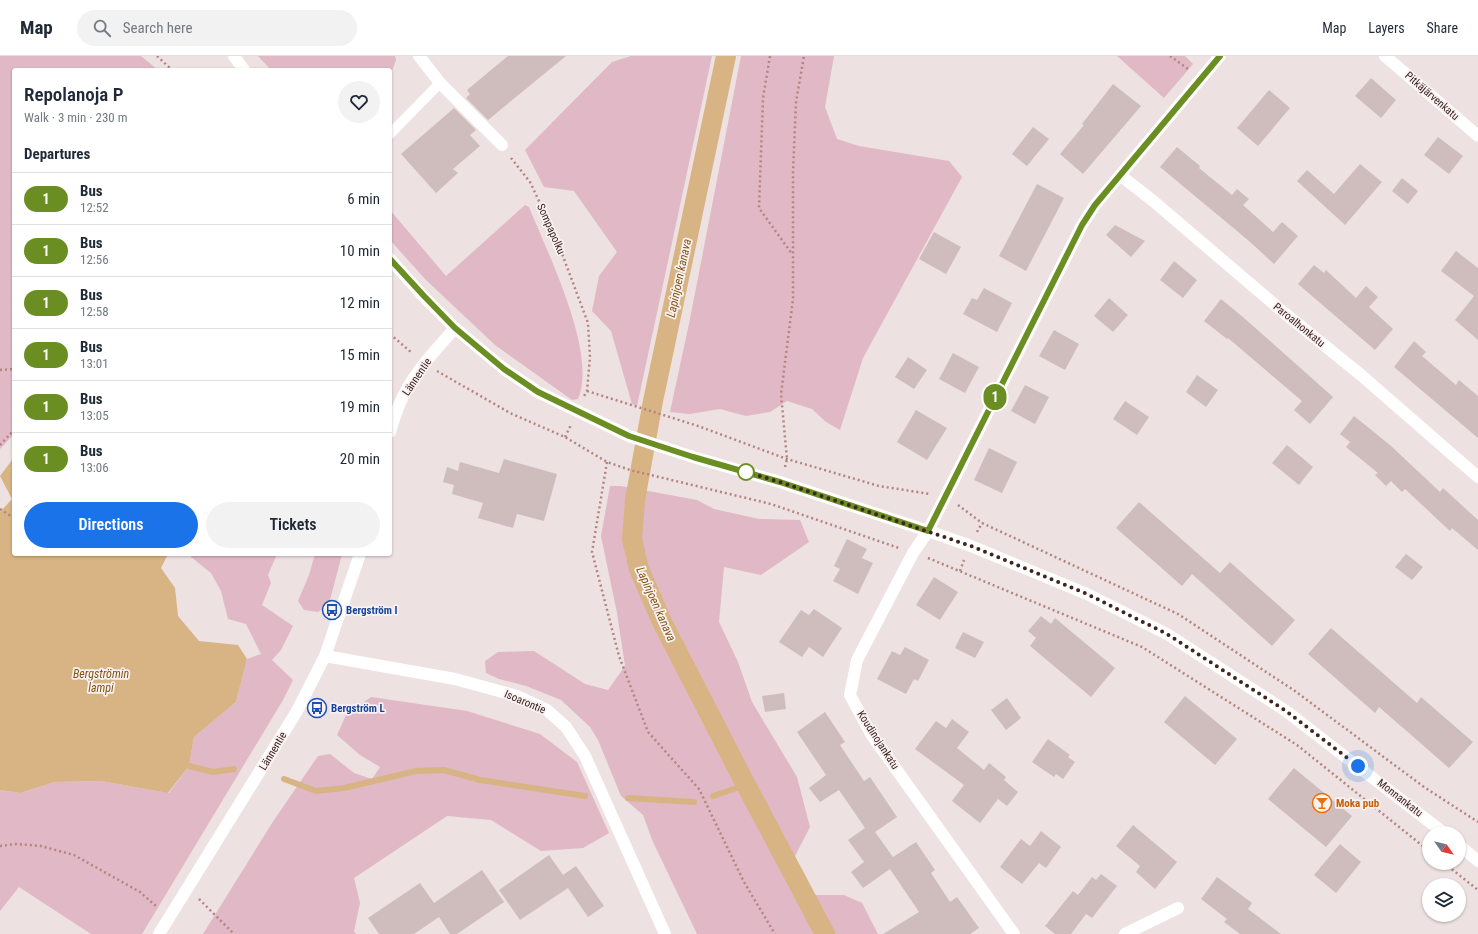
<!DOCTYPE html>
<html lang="en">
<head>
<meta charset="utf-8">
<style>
	body { margin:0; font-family:"Roboto Condensed",sans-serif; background:#f2f2f3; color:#1f2937; height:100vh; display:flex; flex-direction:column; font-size:15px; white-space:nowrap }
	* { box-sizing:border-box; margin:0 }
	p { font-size:13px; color:#747a83 }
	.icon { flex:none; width:22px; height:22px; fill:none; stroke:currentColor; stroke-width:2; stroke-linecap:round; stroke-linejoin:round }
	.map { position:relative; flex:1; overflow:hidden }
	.details { position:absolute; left:12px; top:12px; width:380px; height:488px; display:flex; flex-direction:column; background:#fff; border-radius:4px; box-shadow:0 1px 3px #0004 }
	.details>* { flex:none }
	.badge { padding:0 8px; border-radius:13px; font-size:14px; line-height:26px }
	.needle { width:26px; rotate:124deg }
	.controls { position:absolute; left:1422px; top:770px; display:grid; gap:8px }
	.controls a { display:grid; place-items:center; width:44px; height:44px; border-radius:50%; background:#fff; box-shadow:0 1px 3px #0004; font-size:20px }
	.you { position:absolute; width:20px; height:20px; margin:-10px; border:3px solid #fff; border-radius:50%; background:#1a73e8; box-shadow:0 0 0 6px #1a73e833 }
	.map>.badge { position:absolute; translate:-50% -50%; box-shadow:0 0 0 2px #fff }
	h2 { padding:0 12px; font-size:15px; line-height:36px }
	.round { display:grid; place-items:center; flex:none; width:42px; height:42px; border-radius:21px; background:#f2f2f3 }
	.head { display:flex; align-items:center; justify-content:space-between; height:68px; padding:0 12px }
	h1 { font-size:19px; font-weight:600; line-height:30px }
	.action { display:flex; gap:8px; margin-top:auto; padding:8px 12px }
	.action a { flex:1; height:46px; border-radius:24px; background:#1a73e8; color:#fff; font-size:16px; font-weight:600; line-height:46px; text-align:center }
	.action a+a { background:#f2f2f3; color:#1f2937 }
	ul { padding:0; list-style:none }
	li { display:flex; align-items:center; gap:12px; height:52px; padding:0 12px; border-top:1px solid #e0e1e3 }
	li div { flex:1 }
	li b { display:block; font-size:15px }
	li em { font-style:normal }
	li .badge { min-width:44px; font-weight:700; text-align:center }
	header { display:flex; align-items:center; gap:24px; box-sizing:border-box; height:56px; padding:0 20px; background:#fff; border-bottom:1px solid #e0e1e3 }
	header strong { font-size:19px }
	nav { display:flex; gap:22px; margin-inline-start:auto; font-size:14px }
	.search { width:280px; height:36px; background:#f2f2f3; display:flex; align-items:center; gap:10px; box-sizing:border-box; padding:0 14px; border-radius:22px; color:#747a83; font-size:15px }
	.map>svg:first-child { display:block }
	.green { fill:#e1b8c5 }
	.water { fill:#d8b484 }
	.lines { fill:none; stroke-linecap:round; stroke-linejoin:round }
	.stream { stroke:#d8b484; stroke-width:6 }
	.canal { stroke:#d8b484; stroke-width:20 }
	.building { fill:#cfbdbe }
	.path { stroke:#b4847f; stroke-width:2.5; stroke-dasharray:2 3; stroke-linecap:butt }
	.lane { stroke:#fff; stroke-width:10 }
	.street { stroke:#fff; stroke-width:12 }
	.secondary { stroke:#fff; stroke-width:12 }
	.line-casing { stroke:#fff; stroke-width:9 }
	.line { stroke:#6b8e23; stroke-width:6 }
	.walk { stroke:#402420; stroke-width:4; stroke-dasharray:0 7.2 }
	.stop-dot { fill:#fff; stroke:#6b8e23; stroke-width:2 }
	.labels { text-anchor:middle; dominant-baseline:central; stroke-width:3.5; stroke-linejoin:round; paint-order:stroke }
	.street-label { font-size:11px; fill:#402420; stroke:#f9f2f3 }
	.transit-label { font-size:11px; font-weight:bold; fill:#164399; stroke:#f9f2f3; text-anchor:start }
	.food-label { font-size:11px; font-weight:bold; fill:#c56008; stroke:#f9f2f3; text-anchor:start }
	.water-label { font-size:12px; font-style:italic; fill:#835413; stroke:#f9f2f3 }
</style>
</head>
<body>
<header>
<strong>Map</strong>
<div class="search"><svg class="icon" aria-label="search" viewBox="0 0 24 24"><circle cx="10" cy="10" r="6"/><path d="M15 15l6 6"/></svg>Search here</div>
<nav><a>Map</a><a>Layers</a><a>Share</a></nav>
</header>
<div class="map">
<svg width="1478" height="878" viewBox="0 0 1478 878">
	<rect width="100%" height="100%" fill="#ede1e2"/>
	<!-- green -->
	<path class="green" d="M0 0H141L158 14H14V378L0 393Z
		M258 0H395L396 4 390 21V14H271Z
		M631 0H712L637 350 632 348 611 275 592 255 599 220 617 196 574 135 544 131 525 94 612 6Z
		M741 0H834L825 51 837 83 859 90 949 105 962 121 863 302 840 374 826 366 812 353 787 345 770 356 746 360 720 353 690 358 670 356 690 263Z
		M1117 0H1185L1193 8 1164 42Z
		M525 149 529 151C547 196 598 297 578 343L572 344 495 289 425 223 390 184V154L446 220Z
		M610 430H621L697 444 714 453 759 463 800 464 809 486 761 519 724 511 719 566 738 606 752 646 797 721 810 771 792 806 806 839H844L862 847 878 878H697L653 786 643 759 621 740 598 684 590 671 561 644 526 630 499 623 486 617 485 605 498 596 534 595 585 628 608 634 625 610 617 557 601 480Z
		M191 498H277L268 519 271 527 262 549 293 570 281 594 272 604 293 624 283 644 142 878H91L19 831 0 855V734L20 737 55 726 101 725 169 737 189 710 194 681 236 646 247 603 261 598 246 568 228 563 221 535 211 517 191 501Z
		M315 498H342L329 548 318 556 304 554 298 545 309 519Z
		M371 641 467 655 540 678 577 706 609 777 583 792 541 795 491 764 447 760 354 822 360 847 354 875 356 878H203L274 764 318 700 330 698 354 717 372 723 380 711 360 699 337 679 346 659Z"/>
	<!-- water -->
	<path class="water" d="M12 404 14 405V498H168L161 512 175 532 178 560 199 585 238 589 247 603 236 646 194 681 189 710 168 737 101 725 55 726 20 737 0 734V456L12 443 0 420Z"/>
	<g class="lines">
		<!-- stream -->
		<path class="stream" d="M189 710 213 716 234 713
			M284 723 316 735 344 732 416 715 444 714 480 724 585 740
			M713 740 746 729
			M628 742 694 746"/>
		<!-- canal -->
		<path class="canal" d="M726 0 653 345 635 444 632 483 639 513 662 566 746 729 825 878"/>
	</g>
	<!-- building -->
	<path class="building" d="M508 0H566L488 64 466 42 470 38 467 34Z
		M1371 22 1396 44 1381 62 1355 40Z
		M1113 28 1141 50 1083 118 1060 98 1084 69 1082 68Z
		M1269 34 1290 52 1258 90 1237 72Z
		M454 52 476 74 470 79 480 90 453 113 458 117 436 137 401 98Z
		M1033 71 1049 83 1027 110 1012 98Z
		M1438 81 1463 100 1449 118 1424 99Z
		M1177 91 1200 110 1199 112 1232 139 1237 133 1249 143 1243 149 1273 176 1282 166 1298 180 1274 208 1249 185 1160 111Z
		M1360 108 1382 126 1345 169 1297 125 1307 114 1334 138Z
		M1402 122 1418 135 1408 148 1392 135Z
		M1037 128 1064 142 1026 215 999 200Z
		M1115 169 1145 185 1131 201 1106 179Z
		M934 176 961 191 946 218 919 203Z
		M1456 195 1478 212V284L1455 264 1474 240 1441 215Z
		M1174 205 1197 224 1183 242 1160 224Z
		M1314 209 1324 217 1326 214 1356 242 1366 230 1378 241 1369 251 1393 273 1375 294 1298 228Z
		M984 232 1012 247 997 276 963 258 972 242 977 244Z
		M1109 242 1128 259 1113 276 1094 260Z
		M1221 243 1244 262 1333 341 1310 368 1294 354 1302 345 1228 282 1227 283 1204 265Z
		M1054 274 1079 288 1065 314 1039 300Z
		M1414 285 1426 296 1422 300 1456 329 1459 324 1478 340V382L1394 311Z
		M953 297 979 311 965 337 939 323Z
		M908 301 927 314 914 333 895 321Z
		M1197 319 1218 334 1206 351 1186 336Z
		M1025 329 1049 341 1035 368 1011 355Z
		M1125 345 1149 361 1137 379 1113 363Z
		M916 354 947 372 927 404 897 386Z
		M1354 360 1390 389 1440 436 1443 432 1478 464V494L1452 472 1450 475 1405 433 1402 436 1391 425 1386 430 1375 419 1378 417 1346 391 1350 386 1340 378Z
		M1287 389 1313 411 1299 429 1272 407Z
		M989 392 1017 406 1002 437 974 424Z
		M504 403 557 418 544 465 517 458 513 472 478 462 483 447 452 438 454 429 443 426 447 411 458 415 460 406 499 417Z
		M1139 446 1220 517 1230 506 1295 564 1272 590 1192 518 1182 530 1116 472Z
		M847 483 867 493 862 502 873 507 858 538 833 525 840 513 834 510Z
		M1406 498 1423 511 1412 524 1395 511Z
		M934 521 958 536 940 564 916 549Z
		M814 553 842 572 823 601 809 591 802 601 779 586 801 554 809 559Z
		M1041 560 1051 568 1055 562 1115 612 1091 641 1030 590 1036 582 1028 575Z
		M1331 572 1417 647 1421 641 1473 686 1449 712 1379 651 1375 657 1308 598Z
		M963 576 984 586 975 602 955 592Z
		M905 591 929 604 918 625 914 623 906 638 877 623 892 595 900 599Z
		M784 637 786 653 765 656 762 640Z
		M1185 640 1237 683 1215 709 1164 666Z
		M1007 642 1021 662 1006 674 991 654Z
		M825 656 845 686 840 689 864 725 870 721 897 761 875 776 893 801 916 786 935 814 931 817 950 846 957 841 979 872 970 878H883L919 856 890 813 863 832 851 816 864 806 848 784 865 772 839 734 820 746 809 732 826 719 797 676Z
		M952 663 969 676 957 692 984 714 989 707 1006 721 1004 724 1018 736 1007 750 998 743 980 767 952 745 964 729 915 693 936 665 946 672Z
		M1048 683 1070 699 1068 701 1075 706 1063 723 1056 718 1054 721 1032 706Z
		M1294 712 1352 760 1326 791 1268 743Z
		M1133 769 1177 806 1155 833 1136 816 1140 810 1116 790Z
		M1041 775 1061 791 1046 812 1039 807 1022 828 1000 811 1021 783 1030 790Z
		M1340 788 1361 806 1336 837 1314 819Z
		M549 799 563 819 576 810 604 850 588 861 568 832 520 864 499 834Z
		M482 814 504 846 457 878H450L439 861 414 878H379L368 862 420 827 434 847Z
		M1101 818 1117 830 1092 862 1086 858 1071 878H1055L1045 870 1073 835 1078 839 1092 821 1096 824Z
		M1217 821 1252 847 1248 853 1281 878H1240L1224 866 1227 863 1201 843Z"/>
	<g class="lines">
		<!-- path -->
		<path class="path" d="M157 0 172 14
			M770 0 763 42 759 152 792 198
			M1170 0 1188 13
			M511 102 530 126 555 179 588 267 590 301 587 335 584 340
			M390 278 412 297
			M0 314 14 313
			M437 315 510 357 565 381 607 406 630 414 771 448 899 492
			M587 335 698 370 787 403 879 430 930 438
			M565 381 571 369
			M0 389 14 374
			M607 406 592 496 619 600 648 676 699 733 744 826 775 878
			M785 411 787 403 781 338 793 243V116L796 46 804 0
			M958 449 982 467 1178 558 1295 635 1424 731 1478 766
			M0 453 14 462
			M977 476 982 467
			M928 502 1142 591 1297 689 1429 795
			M960 515 964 504
			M0 790 16 788 41 790 74 799 140 836 157 851
			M1444 807 1478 834
			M199 843 234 878"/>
		<!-- lane -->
		<path class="lane" d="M390 78 440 27"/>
		<!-- street -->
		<path class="street" d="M419 0 440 27 502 89
			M1385 0 1478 80
			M1120 119 1152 144 1282 255 1361 319 1478 421
			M390 376C393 366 396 356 400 347 412 318 435 295 455 272
			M325 600 455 623 517 640 547 654 566 671 585 700 665 878
			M159 878 297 655 325 600 360 498
			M1014 878 871 678 850 639 857 604 913 497 928 475 1082 169 1095 149 1220 0
			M1125 878 1178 852"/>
		<!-- secondary -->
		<path class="secondary" d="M234 0 244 14
			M390 203 423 240 455 272 504 313 538 336 629 380 693 401 780 426 928 475 971 490 1087 538 1167 578 1286 655 1444 777
			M1459 789 1478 805"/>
	</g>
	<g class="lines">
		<!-- line casing -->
		<g class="line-casing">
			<path id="line" d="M390 203 424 240 455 272 504 313 538 336 629 380 693 401 780 426 928 475 1082 169 1095 149 1220 0"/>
		</g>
		<!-- line -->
		<use href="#line" class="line"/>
		<!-- walk -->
		<path class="walk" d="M746 416 780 426 971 490 1087 538 1167 578 1286 655 1358 710"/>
	</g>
	<!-- icons -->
	<defs>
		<g id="bus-ring" transform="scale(1)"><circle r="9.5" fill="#f9f2f3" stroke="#1a4fb4" stroke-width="1.5"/><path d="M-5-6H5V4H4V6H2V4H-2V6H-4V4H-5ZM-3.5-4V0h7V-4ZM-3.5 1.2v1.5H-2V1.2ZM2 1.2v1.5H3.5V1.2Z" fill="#1a4fb4"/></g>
		<g id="bar-ring" transform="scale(1)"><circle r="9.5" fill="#f9f2f3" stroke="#e8710a" stroke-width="1.5"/><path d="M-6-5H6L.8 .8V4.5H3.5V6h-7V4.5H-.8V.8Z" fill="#e8710a"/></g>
	</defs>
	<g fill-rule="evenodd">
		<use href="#bus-ring" x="332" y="554"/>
		<use href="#bus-ring" x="317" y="652"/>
		<use href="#bar-ring" x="1322" y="747"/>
	</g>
	<!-- markers -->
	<circle class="stop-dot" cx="746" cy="416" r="8"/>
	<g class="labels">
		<!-- street labels -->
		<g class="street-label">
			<text transform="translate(1432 40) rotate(41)">Pitkäjärvenkatu</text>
			<text transform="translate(551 173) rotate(66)">Sompapolku</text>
			<text transform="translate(1299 269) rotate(39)">Paroalhonkatu</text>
			<text transform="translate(417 321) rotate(-56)">Lännentie</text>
			<text transform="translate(525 646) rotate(23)">Isoarontie</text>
			<text transform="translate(878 684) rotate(57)">Koudinojankatu</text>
			<text transform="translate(273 695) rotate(-59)">Lännentie</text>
			<text transform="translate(1400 742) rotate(38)">Monnankatu</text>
		</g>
		<!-- transit labels -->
		<g class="transit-label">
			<text x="346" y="554">Bergström I</text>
			<text x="331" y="652">Bergström L</text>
		</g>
		<!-- food labels -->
		<g class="food-label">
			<text x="1336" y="747">Moka pub</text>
		</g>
		<!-- water labels -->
		<g class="water-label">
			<text transform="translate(679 222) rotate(-78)">Lapinjoen kanava</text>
			<text transform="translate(656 548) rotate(66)">Lapinjoen kanava</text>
			<text x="101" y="618">Bergströmin<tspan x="101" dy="14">lampi</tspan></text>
		</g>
	</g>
</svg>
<div class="controls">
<a><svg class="needle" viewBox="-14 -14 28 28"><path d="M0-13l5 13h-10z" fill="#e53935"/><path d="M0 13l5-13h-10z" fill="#747a83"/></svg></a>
<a><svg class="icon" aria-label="layers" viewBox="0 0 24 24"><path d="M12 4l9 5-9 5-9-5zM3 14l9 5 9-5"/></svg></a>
</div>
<div class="you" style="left:1358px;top:710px"></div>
<b class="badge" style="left:995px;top:341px;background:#6b8e23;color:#fff">1</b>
<section class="details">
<div class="head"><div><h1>Repolanoja P</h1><p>Walk · 3 min · 230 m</p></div><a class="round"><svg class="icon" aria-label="heart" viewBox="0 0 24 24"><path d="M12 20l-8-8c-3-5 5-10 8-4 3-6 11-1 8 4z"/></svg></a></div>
<h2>Departures</h2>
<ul>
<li><span class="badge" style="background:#6b8e23;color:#fff">1</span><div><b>Bus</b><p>12:52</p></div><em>6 min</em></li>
<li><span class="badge" style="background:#6b8e23;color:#fff">1</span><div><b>Bus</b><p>12:56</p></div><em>10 min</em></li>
<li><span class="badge" style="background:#6b8e23;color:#fff">1</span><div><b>Bus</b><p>12:58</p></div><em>12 min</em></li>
<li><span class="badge" style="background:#6b8e23;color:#fff">1</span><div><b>Bus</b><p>13:01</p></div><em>15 min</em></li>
<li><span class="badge" style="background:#6b8e23;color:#fff">1</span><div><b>Bus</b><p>13:05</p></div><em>19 min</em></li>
<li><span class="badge" style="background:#6b8e23;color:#fff">1</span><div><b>Bus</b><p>13:06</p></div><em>20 min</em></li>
</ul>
<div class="action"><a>Directions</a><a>Tickets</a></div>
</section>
</div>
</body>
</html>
